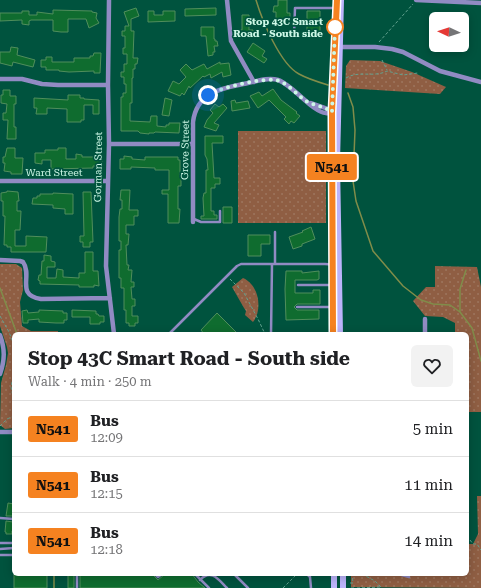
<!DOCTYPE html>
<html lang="en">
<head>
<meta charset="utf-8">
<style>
	body { margin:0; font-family:"Roboto Serif",serif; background:#f2f2f2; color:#202124; height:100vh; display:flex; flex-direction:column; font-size:15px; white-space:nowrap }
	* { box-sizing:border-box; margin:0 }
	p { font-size:13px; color:#757577 }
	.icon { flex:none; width:22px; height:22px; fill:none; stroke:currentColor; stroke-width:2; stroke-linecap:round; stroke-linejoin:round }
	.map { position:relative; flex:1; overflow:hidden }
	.sheet { position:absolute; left:12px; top:332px; width:457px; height:244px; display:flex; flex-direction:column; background:#fff; border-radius:6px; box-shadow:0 2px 10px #0003 }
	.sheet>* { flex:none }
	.badge { padding:0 8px; border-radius:3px; font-size:14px; line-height:26px }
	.needle { width:26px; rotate:274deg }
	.controls { position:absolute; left:429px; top:12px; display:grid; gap:8px }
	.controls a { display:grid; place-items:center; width:40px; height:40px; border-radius:6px; background:#fff; box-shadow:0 2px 10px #0003; font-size:20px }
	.you { position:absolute; width:20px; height:20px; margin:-10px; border:3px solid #fff; border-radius:50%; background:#1a73e8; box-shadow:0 0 0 6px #1a73e833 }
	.map>.badge { position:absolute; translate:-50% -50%; box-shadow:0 0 0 2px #fff }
	.round { display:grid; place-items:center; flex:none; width:42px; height:42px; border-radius:6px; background:#f2f2f2 }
	.overview { display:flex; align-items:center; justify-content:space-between; height:68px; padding:0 16px }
	h1 { font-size:19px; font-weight:700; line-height:30px }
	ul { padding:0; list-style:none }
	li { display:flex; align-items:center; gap:12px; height:56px; padding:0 16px; border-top:1px solid #e0e0e0 }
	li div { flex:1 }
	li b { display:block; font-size:15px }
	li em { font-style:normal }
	li .badge { min-width:44px; font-weight:700; text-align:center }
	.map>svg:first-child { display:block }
	.grass { fill:url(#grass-dots) }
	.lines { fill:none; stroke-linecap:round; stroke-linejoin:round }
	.stream { stroke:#808d4a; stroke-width:1.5 }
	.building { fill:#0f6c2f; stroke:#508e5c }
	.path { stroke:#63a28f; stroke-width:1; stroke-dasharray:3 2; stroke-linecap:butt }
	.lane { stroke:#918bc3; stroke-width:2.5 }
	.street { stroke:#918bc3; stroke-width:4.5 }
	.secondary { stroke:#bcb4fb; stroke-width:6 }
	.line-casing { stroke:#fff; stroke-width:9 }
	.line { stroke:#f58220; stroke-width:6 }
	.walk { stroke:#cdf8e7; stroke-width:4; stroke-dasharray:0 7.2 }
	.stop-dot { fill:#fff; stroke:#f58220; stroke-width:2 }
	.labels { text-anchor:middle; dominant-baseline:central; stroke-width:3.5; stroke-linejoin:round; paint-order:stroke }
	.stop-label { font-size:10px; font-weight:bold; fill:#cdf8e7; stroke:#00533e; text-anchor:end }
	.street-label { font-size:10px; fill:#cdf8e7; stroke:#00533e }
</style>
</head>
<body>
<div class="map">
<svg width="481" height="588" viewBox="0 0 481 588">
	<defs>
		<pattern id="grass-dots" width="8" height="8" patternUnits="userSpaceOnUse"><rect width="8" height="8" fill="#8f5e43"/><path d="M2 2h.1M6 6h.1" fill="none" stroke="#9e765e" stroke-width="1.8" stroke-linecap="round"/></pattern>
	</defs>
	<rect width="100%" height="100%" fill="#00533e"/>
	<!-- grass -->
	<path class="grass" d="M350 60 380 61 412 72 446 87 440 94 345 88 346 66Z
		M238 131H326V223H238Z
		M0 264H16L22 268 23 290 20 302 22 326 31 331H58V334H14V428L5 429 0 425 1 383 6 365 8 353 7 347 0 326Z
		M435 266 477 267 481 287V412H467V334H455V323L443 317 425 316 413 301 426 287H435Z
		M243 278C259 285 263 309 253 322L245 315 246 311 244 308 232 287Z
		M477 496H481V588L351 587V574H467V544H473L478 534Z"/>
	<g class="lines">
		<!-- stream -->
		<path class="stream" d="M256 0C262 20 280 64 299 74 308 79 318 82 328 85
			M348 93 353 107 355 130 353 181 356 201 373 251 403 286 421 300 433 304 450 305 460 312 472 328 481 361
			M0 288 17 334
			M460 311V289L466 270
			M54 588V574"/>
	</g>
	<!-- building -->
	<path class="building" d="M278 0H287V13H290V20L276 19V12H273L274 6H278Z
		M136 8 139 16 131 19V31H134L133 58H138L137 64H135V69H133V78H132V103H130V121L150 122 151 116H157V126L166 127V125H169V123H180L179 133 155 132 154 133H149V134L140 133 138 131H121V97H123V93H126V84H124V77H121V72H124V64H127V54H123V48H125V36H122V31H125V26H129L124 12Z
		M216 8V15L185 16V9Z
		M53 10 92 11V12L97 13 96 18 99 23 89 28 86 19H68V32H61L53 31V20H31L29 21V25L22 24V20L0 21V13H22V11H29V15H37V12L53 14Z
		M148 11H154V15H163V11H175V21L148 22Z
		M307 11H320V37H307Z
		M242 15H249V30H253V37H239V30H242Z
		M201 27H214V39H215V41H217L218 46H214L215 52H213V55L208 56 206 36H201Z
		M253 43 265 51 262 56 267 59 264 63 247 52Z
		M11 47 18 48 17 55 35 60 33 67 13 62 12 66 0 63V52H10Z
		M94 53H101L100 73H94V71L69 72 59 71V70H46V67H41V60H46V57H52V62H74V58H90V56H93Z
		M220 62V64L229 63 231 75 223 77 222 72 211 78 210 74 204 77 203 76 190 88 189 86 184 95 182 93 180 96 168 91 173 81 179 84 186 77 180 70 186 64 192 70 204 64 207 69Z
		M273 89 281 100 297 112 296 113 300 116 294 123 291 121 289 124 284 119 286 117 269 100 258 108 250 96 259 92 262 96Z
		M3 90H10V96H16V104H14V127H16V139H7L8 120H3V113H6L7 104 1 103V95H3Z
		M68 95H80V98H84V99L99 100V114H93V105H84V120H81V122H67V109L47 108V114H36L37 108H34V98L68 100Z
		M165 98 172 100 169 116 162 115Z
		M235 100 236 103 248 101 250 108 232 111 231 101Z
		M215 104 219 107 223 104 227 108 214 123 219 125 216 131 204 127 207 120 213 113 210 110Z
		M205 136H223V143H212L214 178H220V184H215V188H211V211H214V215H217V219H201V216H204L203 198 204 193H206V170H208L207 159 205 155Z
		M7 148H15V158H23L22 174H11V172L4 171 5 163H3V157H5Z
		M58 148H66V159H76V154L82 155V157H102V166H93V168L51 169V160H42V164L35 163V153H45V150H58Z
		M124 156 132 157V159L145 160V157H178V160H180V177H181V186H178V209H180L179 223H168V194H162V190H169V170H155V168L131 167V169H120V159H124Z
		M121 190H130L129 210H138V216H134V225H126V234H129L128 245H126L127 265H129L128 270H132L131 282H134V287H131L132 299H135V306H132V316H138V323H135V326H129V323H126V310H124V288H121V278H119V250H121V241H119V217L120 209H122V200H120Z
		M7 191 18 192 19 201H17V211H21L20 230H15V246H26V236L47 237 46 252H11V247H7V245H4L5 216H3V201H1V193L7 192Z
		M83 192H91L93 242H90V247H83V242H80V236H84Z
		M53 193 73 194V214H65V209L53 208V205L32 204 33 198H37V196H40V194H53Z
		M223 207H232V223H223Z
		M311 227 315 239 302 244V246L293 249 289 237 303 232 302 231Z
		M248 235H270V244H261V256H248Z
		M85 252H93V271H98L99 286 94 285V287H79V285L40 284V281L38 280 39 275H41L42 261H44V255L51 256V261L55 262V267H47V278H56L57 269 63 270V277L79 278V273H85Z
		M286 271H302V273L319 271V279L317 280H295V293H313V290H320V304H297L294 307 297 310H319V319L286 320 285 289Z
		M27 310 28 313 39 312V310L63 311V313H67V320H64V323H56L39 322V319L28 320V323H23L22 311Z
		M72 310 96 311V314H98L99 316H104V322H100V324H90V317H72Z
		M217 313 238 334H204L201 330Z
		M8 503 14 504 13 516H6Z
		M6 521 13 522 14 531H12V534H6V532H5Z
		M14 574H47V588H14Z
		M68 574H74V588H68Z
		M80 574H152L158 580 165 574H192L198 582 205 588H80Z"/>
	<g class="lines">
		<!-- path -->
		<path class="path" d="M379 42 413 4
			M382 60 387 70
			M346 78C359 70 374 78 387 71L403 75 418 73
			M230 279 244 293 258 319 265 334
			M0 316 9 332 14 345
			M14 372 11 387 14 401
			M0 426 7 419 14 416
			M470 540 473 544H477L481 550
			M362 574 375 581 382 588
			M350 583H353L352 574
			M283 588 297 574
			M351 588H354
			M357 588 380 587"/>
		<!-- lane -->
		<path class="lane" d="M294 35 295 8H336
			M194 219 201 222H220V211
			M275 264V232
			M298 285H331
			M297 307H332
			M169 334 237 266 241 264H325L338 265
			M271 334 272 264
			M0 518 14 519
			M0 543H14
			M0 549 14 548
			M0 555H14
			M155 574 158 577 162 574
			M195 574 209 588
			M234 574 248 588
			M307 574 310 577 311 588
			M398 574 409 577
			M200 580C211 568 219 580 227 588
			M77 588V574"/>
		<!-- street -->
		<path class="street" d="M109 0 108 85 109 144 106 266 114 334
			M227 0 231 41 254 82
			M416 0 481 3
			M338 47H375L392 49 403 52 440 71 481 82
			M0 79H22L42 84 58 85H108
			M311 103 328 109 332 112
			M109 144H193
			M0 181H108
			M193 222V122C197 91 223 88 248 83 257 81 269 77 278 80 293 85 312 112 326 113 329 114 331 112 334 112
			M0 260 20 261 23 262C33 276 15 295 41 299L110 298
			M425 319V334
			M0 335C5 349 5 360 0 374
			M0 432H14"/>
		<!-- secondary -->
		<path class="secondary" d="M333 334 332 112 337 0
			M340 334 337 162 341 0
			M334 574V588
			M343 574V588"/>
	</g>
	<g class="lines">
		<!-- line casing -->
		<g class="line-casing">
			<path id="line" d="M333 334 332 112 337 0"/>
		</g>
		<!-- line -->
		<use href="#line" class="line"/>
		<!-- walk -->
		<path class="walk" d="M208 95C219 88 267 76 279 81 290 85 297 95 306 101 314 106 324 106 332 112L335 27"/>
	</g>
	<!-- markers -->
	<circle class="stop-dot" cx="335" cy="27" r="8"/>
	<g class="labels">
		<!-- stop labels -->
		<g class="stop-label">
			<text x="323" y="21">Stop 43C Smart<tspan x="323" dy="12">Road - South side</tspan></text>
		</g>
		<!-- street labels -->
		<g class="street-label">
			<text transform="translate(185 150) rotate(-89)">Grove Street</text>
			<text transform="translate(98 167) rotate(-89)">Gorman Street</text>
			<text x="54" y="172">Ward Street</text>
		</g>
	</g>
</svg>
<div class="controls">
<a><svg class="needle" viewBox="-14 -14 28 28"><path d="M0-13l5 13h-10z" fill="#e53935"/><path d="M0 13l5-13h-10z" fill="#757577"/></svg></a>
</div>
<div class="you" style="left:208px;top:95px"></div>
<b class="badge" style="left:332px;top:167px;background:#f58220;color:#111">N541</b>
<section class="sheet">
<div class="overview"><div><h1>Stop 43C Smart Road - South side</h1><p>Walk · 4 min · 250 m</p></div><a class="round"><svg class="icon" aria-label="heart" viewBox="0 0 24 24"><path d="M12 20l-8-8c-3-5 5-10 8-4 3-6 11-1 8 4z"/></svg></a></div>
<ul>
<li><span class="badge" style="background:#f58220;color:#111">N541</span><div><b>Bus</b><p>12:09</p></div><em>5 min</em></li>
<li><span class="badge" style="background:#f58220;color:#111">N541</span><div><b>Bus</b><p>12:15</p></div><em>11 min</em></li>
<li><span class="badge" style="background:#f58220;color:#111">N541</span><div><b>Bus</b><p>12:18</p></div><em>14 min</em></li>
</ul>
</section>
</div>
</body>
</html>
